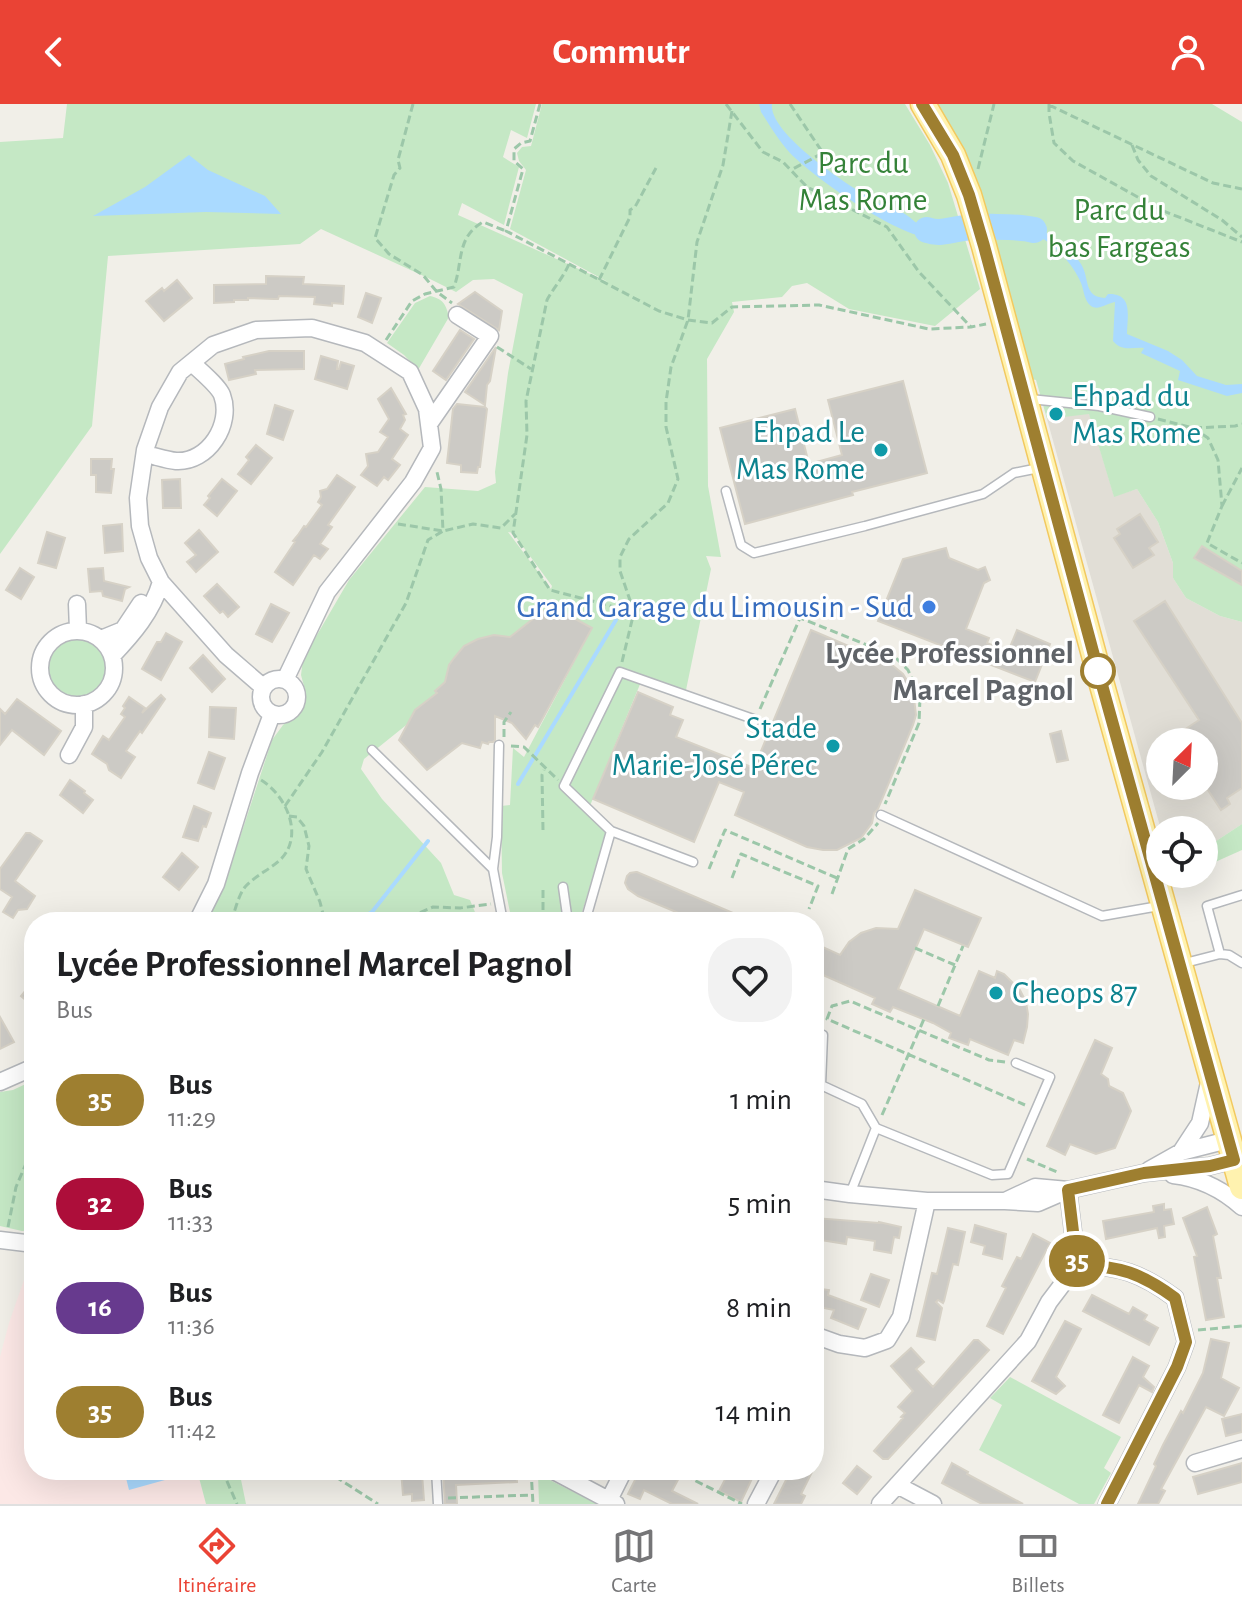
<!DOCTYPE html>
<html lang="fr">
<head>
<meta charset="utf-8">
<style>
	body { margin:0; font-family:"Alegreya Sans",sans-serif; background:#f2f2f2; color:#202124; height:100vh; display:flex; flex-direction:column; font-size:30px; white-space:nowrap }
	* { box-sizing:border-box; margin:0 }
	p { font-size:26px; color:#757577 }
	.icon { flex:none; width:44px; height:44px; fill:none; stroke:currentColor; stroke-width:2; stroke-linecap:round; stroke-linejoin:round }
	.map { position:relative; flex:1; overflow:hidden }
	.panel { position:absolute; left:24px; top:808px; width:800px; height:568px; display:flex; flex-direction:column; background:#fff; border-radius:32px; box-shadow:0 8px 32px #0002 }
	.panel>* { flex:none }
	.badge { padding:0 16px; border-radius:26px; font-size:28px; line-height:52px }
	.needle { width:52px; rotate:24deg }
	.tools { position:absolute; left:1146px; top:624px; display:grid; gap:16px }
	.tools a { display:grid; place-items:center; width:72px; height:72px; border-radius:50%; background:#fff; box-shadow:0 8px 32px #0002; font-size:40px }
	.map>.badge { position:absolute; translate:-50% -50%; box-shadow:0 0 0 4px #fff }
	.round { display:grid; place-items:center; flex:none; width:84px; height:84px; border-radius:32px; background:#f2f2f2 }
	.overview { display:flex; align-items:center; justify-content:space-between; height:136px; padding:0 32px }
	h1 { font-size:38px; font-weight:700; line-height:60px }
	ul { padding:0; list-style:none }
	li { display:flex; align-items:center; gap:24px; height:104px; padding:0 32px }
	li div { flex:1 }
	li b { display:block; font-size:30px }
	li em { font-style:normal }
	li .badge { min-width:88px; font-weight:700; text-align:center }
	header { display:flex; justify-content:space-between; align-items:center; height:104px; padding:0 32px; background:#ea4335; color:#fff; font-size:36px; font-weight:700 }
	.tabs { display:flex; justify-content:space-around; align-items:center; height:112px; border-top:2px solid #e0e0e0; background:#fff; font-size:22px; color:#757577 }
	.tabs a { display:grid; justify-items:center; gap:4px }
	.tabs .active { color:#ea4335 }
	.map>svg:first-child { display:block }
	.education { fill:#e1ded6; fill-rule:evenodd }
	.medical { fill:#fce8e6 }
	.green { fill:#c5e8c5; fill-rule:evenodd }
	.water { fill:#aadaff }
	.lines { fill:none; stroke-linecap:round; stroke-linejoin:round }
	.stream { stroke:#aadaff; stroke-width:4 }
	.river { stroke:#aadaff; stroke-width:26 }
	.building { fill:#cccac5; stroke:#d6d1c6; stroke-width:2 }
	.lane-casing { stroke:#b5b8bc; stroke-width:11 }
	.street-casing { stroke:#b5b8bc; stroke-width:19 }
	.primary-casing { stroke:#f2c960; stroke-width:27 }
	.path { stroke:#9cc7a9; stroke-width:3; stroke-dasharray:8 4; stroke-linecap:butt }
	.lane { stroke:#fff; stroke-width:8 }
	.street { stroke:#fff; stroke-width:16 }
	.primary { stroke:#fff2af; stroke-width:24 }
	.line-casing { stroke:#fff; stroke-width:18 }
	.line { stroke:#9e7f30; stroke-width:12 }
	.culture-dot { fill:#0f9aa8; stroke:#fff; stroke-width:3 }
	.shop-dot { fill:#3f7fe0; stroke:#fff; stroke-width:3 }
	.stop-dot { fill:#fff; stroke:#9e7f30; stroke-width:4 }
	.labels { text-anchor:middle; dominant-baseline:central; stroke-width:6; stroke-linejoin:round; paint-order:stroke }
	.park-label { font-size:32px; fill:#348238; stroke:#fff }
	.culture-label { font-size:32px; fill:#0d838f; stroke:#fff; text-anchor:start }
	.shop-label { font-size:32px; fill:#366cbe; stroke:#fff; text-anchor:end }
	.stop-label { font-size:32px; font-weight:bold; fill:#5f6368; stroke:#fff; text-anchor:end }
</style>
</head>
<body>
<header><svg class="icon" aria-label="back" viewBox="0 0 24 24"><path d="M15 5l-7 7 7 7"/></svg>Commutr<svg class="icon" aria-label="person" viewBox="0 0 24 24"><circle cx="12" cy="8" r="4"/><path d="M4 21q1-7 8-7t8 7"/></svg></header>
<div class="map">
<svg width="1242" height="1400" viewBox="0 0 1242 1400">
	<rect width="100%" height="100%" fill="#f1efe8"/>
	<!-- education -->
	<path class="education" d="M1089 309 1114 392 1137 385 1158 418 1173 459V474L1186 494 1220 512 1242 518V720L1204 745V726H1161L1047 315ZM1160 638H1204V682H1160Z"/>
	<!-- medical -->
	<path class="medical" d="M25 1173 34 1180V1366H197L206 1400H0V1253L9 1219Z"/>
	<!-- green -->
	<path class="green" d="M67 0H536L527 34 511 26 503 53 519 63 504 121 462 99 458 111 608 178 510 125 526 66 519 57 517 49 522 43 531 42 542 0H905L930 41 948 79 980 185 935 222 849 205 807 179 792 182 782 193 732 198 734 208 707 255 708 382 721 453 706 452 711 465 686 586 643 573 587 709 601 716 606 730 579 818H512L502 769 501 702 510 701 513 644 524 653 592 524 554 502 364 655 361 665 382 695 441 759 454 791 470 796 479 818H208L228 770 272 636 283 621 302 605 305 586 301 571 303 555 349 476 425 383 478 387 496 379 495 368 508 269 523 190 494 175 473 176 456 188 428 174 321 125 300 140 108 152 92 322 0 450V38L63 34ZM508 428 513 429 552 482 551 485Z
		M933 0H1212L1242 18V518L1220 512 1186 494 1173 474V459L1158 418 1137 385 1114 393 1089 310 1047 315 1036 276 1027 274 971 61Z
		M430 192C443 195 446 200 449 213L418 266 404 251 387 239 415 199Z
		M48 564a29 29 0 1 1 58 0a29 29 0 1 1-58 0Z
		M1242 720V746L1204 763V745Z
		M34 976V1126L22 1127 0 1122V988L13 986Z
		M1010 1273 1121 1333 1104 1364 1111 1369 1094 1400H1079L979 1346 1002 1301 990 1294Z
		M197 1366H239L246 1400H206Z
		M538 1370 597 1400H539Z"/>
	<!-- water -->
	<path class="water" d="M759 0H772C768 31 856 87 882 101 889 105 898 105 905 110 912 114 917 121 925 124 937 128 950 124 961 122L963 128C953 130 942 135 932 134 898 133 814 74 790 49 779 37 770 22 761 8Z
		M189 51 208 66 265 92 281 110 206 108 93 112 145 83Z
		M1024 120C1044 124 1070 143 1081 160 1090 174 1083 193 1105 194L1108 190C1134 189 1127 213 1127 230L1168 247 1182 256 1197 272 1226 281 1242 280V289L1227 292 1178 276 1180 267 1141 249 1144 244C1132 243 1122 248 1113 237L1115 198C1108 199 1098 207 1091 202 1084 197 1084 186 1081 179 1073 159 1048 132 1027 128 1018 126 1009 127 1001 128L999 122Z
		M124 1366H169L172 1374 129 1386Z"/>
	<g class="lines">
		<!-- stream -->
		<path class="stream" d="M518 680 616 516
			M356 818 372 808 428 737"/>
		<!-- river -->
		<path class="river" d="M927 126C939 130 946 127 958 125 976 122 1017 122 1034 126"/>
	</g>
	<!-- building -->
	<path class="building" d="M266 172 304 173 303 180 344 182 343 200 332 199V202L314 200 315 193 279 192 278 195H274L248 194V196H234V198L214 199V181L266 180Z
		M177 176 192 194 164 217 146 197 162 184 164 187Z
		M475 188 502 207 499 226 458 200Z
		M366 189 381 194 372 219 358 213Z
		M460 226 474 235 446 276 433 267Z
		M496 243 490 277 487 281 485 301 465 288Z
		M269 247H304V265L255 266 256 270 229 276 225 260 244 255 243 253Z
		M321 252 338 257 337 265H339L341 258 354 262 347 285 315 275Z
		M903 277 927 369 852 388 853 391 745 420 720 324 795 305 809 360 842 351 828 296Z
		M391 284 406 310 403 311 405 316 400 325 408 331 392 355 400 361 388 376 384 373 377 382 361 371 368 362 366 350 378 348 388 333 380 328 389 315 378 295Z
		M457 300 485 303 487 305 480 363H478L477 369 461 368V361L447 359 453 305Z
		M275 301 293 307 283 336 267 330Z
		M256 341 272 354 251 380 238 370 249 356 246 353Z
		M91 355H112L111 365H114L111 389 96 388V371H91Z
		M337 371 355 383 328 421 332 423 320 440 328 445 320 455 314 451 293 481 275 468 295 438 293 437 298 431 304 422 306 423 322 401 318 398 321 393 320 387 327 385Z
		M180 375 181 404H163L162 376Z
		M222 375 237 387 217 412 204 401 210 394 208 392Z
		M1140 410 1158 438 1149 444 1154 451 1133 464 1114 434 1120 430 1117 425Z
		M122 420 123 447 105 449 103 422Z
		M199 426 218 448 196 468 187 458 196 451 185 439Z
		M47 428 65 434 56 464 38 459Z
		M1202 442 1242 467V481L1194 454Z
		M946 444 949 454 978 466 985 463 990 476 984 479 966 525 989 534 987 539 1008 548 1017 526 1050 540 1035 578 878 517 903 455Z
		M20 464 34 473 21 495 6 486Z
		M103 464 104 477 129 483 125 485 122 497 103 492 102 487 90 488 88 465Z
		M217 480 239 503 228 513 223 507 220 509 204 492Z
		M1165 497 1242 619V684L1227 694 1230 700 1221 706 1204 680V638H1166L1199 616 1134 517Z
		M271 500 289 509 272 538 256 530Z
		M555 504 592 524 538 623 535 621 526 635 512 619 495 612V636L493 638H489L488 640 482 638 480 644 462 639 427 666 399 636 415 606 437 589 435 587 445 578 449 561 454 554 464 542 478 535 494 531 510 533 543 507 545 510Z
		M811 526 891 560 903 570 913 586 916 611 913 621 878 705 874 709 872 719 861 734 837 746H823L807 743 735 711 744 688 719 678 694 738 593 695 638 588 673 603 670 611 683 616 676 633 754 664Z
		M166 529 182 538 161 576 142 565 157 538H161Z
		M203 551 225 575 212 588 190 564Z
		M161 591 165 595 142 629 140 627 126 647 135 653 121 674 109 666 107 660 92 650 103 632 109 636 125 613 121 610 125 604 123 602 129 593 145 604 142 609Z
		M17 595 61 627 44 651 12 626 0 641V605L5 610Z
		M210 603 236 604 234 635 209 633Z
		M1061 627 1068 656 1057 658 1050 630Z
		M209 648 225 654 214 685 198 679Z
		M70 676 85 687 84 689 93 696 83 709 60 691Z
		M194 702 211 709 206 723 203 722 198 737 183 733Z
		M26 729H30L42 737 15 777 35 792 27 805 18 806 13 814 3 808 12 793 0 785V765Z
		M182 749 198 763 179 786 163 773Z
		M636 768H637L754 818H700L638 792 628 785 625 779 627 772 630 769Z
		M915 786 981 814 968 843 924 825 898 885 960 912 979 867 995 874 997 867 1004 870 1020 886 1026 898 1028 910 1027 923 1023 939 1014 936 1008 951 970 935 968 941 949 934 951 929 933 919 893 903 890 908 872 900 875 894 814 867V839L840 851 849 838 861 829 876 824 898 825Z
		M34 876V903L21 892Z
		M0 913 14 938 0 945Z
		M1095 936 1112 944 1101 970 1108 975 1109 982 1123 989 1131 1007 1115 1044 1096 1050 1070 1040 1065 1051 1047 1042Z
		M1164 1100V1106L1171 1105 1174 1120 1164 1122 1165 1133 1159 1134 1157 1124 1106 1135 1103 1117 1154 1108 1153 1102Z
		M1207 1103 1217 1130 1213 1132 1221 1174H1217L1224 1213 1206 1216 1194 1153 1197 1152 1183 1114Z
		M814 1114 879 1119V1118L901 1123 899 1134 894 1133 891 1149 874 1146 875 1137 847 1133 846 1140 814 1135Z
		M975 1121 1006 1130 1002 1155 983 1150 985 1142 971 1138Z
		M948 1124 965 1128 958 1161 953 1160 944 1197 943 1199 938 1196 936 1198 942 1204 935 1236 917 1232 932 1169 937 1170Z
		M1033 1130 1050 1139 1003 1230 987 1222 1006 1184 1002 1182 1017 1153 1021 1155Z
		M871 1170 889 1176 879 1203 861 1196Z
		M814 1184 829 1186 828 1191 866 1205 858 1225 831 1214 834 1206 814 1202Z
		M1092 1191 1129 1210 1133 1203 1147 1211 1144 1216 1158 1224 1149 1241 1083 1207Z
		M1065 1217 1081 1225 1056 1273 1065 1282 1056 1290 1032 1277Z
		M1211 1235 1229 1239 1221 1274 1239 1284 1224 1312 1206 1303 1161 1385 1165 1387 1158 1400H1138L1156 1362 1154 1360 1163 1341 1181 1307 1183 1309 1203 1269Z
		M974 1236H978L989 1246 888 1355H883L874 1347 903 1314 901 1313 905 1309 898 1303 913 1287 891 1262 911 1244 924 1258 916 1265 933 1283Z
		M1133 1253 1149 1262 1143 1273 1154 1283 1152 1288 1139 1281 1119 1319 1103 1311Z
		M1242 1310V1328L1226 1332 1222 1315Z
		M952 1359 968 1368 967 1370 1023 1400H982L942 1379Z
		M1242 1359V1378L1198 1390 1193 1373Z
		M857 1362 871 1373 857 1390 843 1379Z
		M401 1366H416V1370H422L424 1396 412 1397V1390L403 1391Z
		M443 1366H516L517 1378 456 1381 457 1400H445Z
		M640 1366H669L680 1372 672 1387 698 1400H672L644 1386 640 1395 628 1390Z
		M730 1366H756L741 1398 719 1387Z
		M791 1366H813L801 1390 805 1392 801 1400H774Z"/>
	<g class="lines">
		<!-- lane casing -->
		<g class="lane-casing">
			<path id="lane" d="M1030 295 1099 302 1150 313
				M726 387 741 441 754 449 865 422 983 390 1014 369 1039 364
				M499 641 497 733 493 765 503 818
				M372 646 493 765
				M881 711 1102 812 1159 802
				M693 758 611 727 564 682 620 568 756 616
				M563 783 568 818
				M585 818 611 727
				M1220 850 1207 802 1242 791
				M1181 860 1220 850 1229 851 1242 859
				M814 927 823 931 821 981 862 1000 876 1024 992 1071 1008 1070 1050 973 1016 959
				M850 1090 876 1024
				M436 1366 438 1400"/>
		</g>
		<!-- street casing -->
		<g class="street-casing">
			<path id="street" d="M429 320 490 232 457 211
				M145 350C155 352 166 356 176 357 208 359 233 320 222 291 218 281 199 266 192 259
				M77 500 78 526
				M40 564a37 37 0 1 1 74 0a37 37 0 1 1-74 0Z
				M101 535 123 526 141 499
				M112 552C133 530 152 508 161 478
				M261 593a18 18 0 1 1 36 0a18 18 0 1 1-36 0Z
				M263 583 226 551 161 478 149 454 140 422 138 394 145 346 160 303 180 268 213 241 256 226 312 224 365 239 410 268 427 305 432 344 413 378 327 488 285 576
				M69 651 84 623V600
				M197 818 216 780 250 669 272 610
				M0 978 34 963
				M1181 1048 1200 1019 1210 974
				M1149 1066 1181 1048 1228 1036
				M1173 1071C1200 1074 1222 1085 1242 1103
				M814 1085 850 1090 927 1097H1005
				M1068 1086 1035 1083 1005 1097 1038 1099 1068 1086 1144 1069 1210 1062 1234 1056
				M0 1136 34 1140
				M1077 1161C1120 1162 1141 1169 1175 1194L1186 1238 1177 1263 1107 1400
				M814 1231 839 1240 865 1244 887 1236 901 1213 927 1097
				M1195 1359 1242 1345
				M552 1366 616 1400
				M897 1381 933 1400
				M609 1396 624 1366
				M756 1400 774 1366
				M880 1400 1028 1237 1049 1198 1077 1161 1068 1086"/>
		</g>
		<!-- primary casing -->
		<g class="primary-casing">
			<path id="primary" d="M923 0 953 51 969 91 984 142 1102 581 1242 1083"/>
		</g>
		<!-- path -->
		<path class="path" d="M413 0 398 56 400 64 394 71 375 134 389 150 423 171 437 188 452 199
			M540 0 530 37 521 39 514 45V57L523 65 506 127 659 207 688 216 712 219 732 203 819 201 929 225 971 223 986 220
			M726 0 763 48 783 58 807 83 887 123 919 168 971 223
			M790 0 823 49 791 66
			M1049 0V9L1054 39 1073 57 1161 106 1242 138
			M1049 1 1213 79 1242 85
			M1132 41 1138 56 1151 72 1222 116 1242 133
			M978 65 994 0
			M569 160C563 174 554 183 547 196L526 297 527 331 513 429 550 486 634 508 620 467V453L629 435 668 399 678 375 666 323V298L671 263 688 216 697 138 723 61 732 7
			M599 176 630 113V106L635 103 656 64
			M386 236 412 197 425 190 454 183C463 159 456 133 483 118L506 127
			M497 243 531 265
			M1158 315 1193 324 1208 334 1218 356 1222 402 1207 439 1242 459
			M1194 324 1235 322 1242 320
			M1222 402 1242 364
			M398 420 443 427 473 420 501 424 515 410
			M622 558 634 508
			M760 605 800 514 894 552 908 566 920 593 919 619 885 700
			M504 633V618L511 608
			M511 642 524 643 558 676
			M285 702 322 648 406 499 428 436 443 427 441 385 437 368
			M289 712 297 713 304 722 309 742 306 765 320 798 325 818
			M543 726 542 671 544 666
			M709 765 725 726 837 774
			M732 774 741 750 818 782 809 805
			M832 790 848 745 864 735 878 719
			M231 818C235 807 238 792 245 783 255 772 269 766 280 756 305 732 286 691 261 676
			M398 818 433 803 460 804 491 800
			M543 818V783
			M915 844 955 861
			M938 902 963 842
			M1005 958 989 956 850 897 832 902 827 915 1025 1001
			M882 1011 924 915
			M1027 1055 1057 1068 1058 1071
			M8 1123 16 1083 34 1041
			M1198 1226 1242 1222
			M222 1366 237 1400
			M325 1366 378 1400
			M531 1366 533 1400
			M674 1366 742 1400
			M448 1394 532 1391"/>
		<!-- lane -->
		<use href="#lane" class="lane"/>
		<!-- street -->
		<use href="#street" class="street"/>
		<!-- primary -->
		<use href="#primary" class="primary"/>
	</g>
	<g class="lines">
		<!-- line casing -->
		<g class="line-casing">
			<path id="line" d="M922 0 953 51 969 91 984 142 1102 581 1234 1056 1210 1062 1144 1069 1068 1086 1077 1161C1120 1162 1141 1169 1175 1194L1186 1238 1177 1263 1107 1400"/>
		</g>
		<!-- line -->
		<use href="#line" class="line"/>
	</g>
	<!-- markers -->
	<g class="culture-dot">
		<circle cx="1056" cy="310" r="8"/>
		<circle cx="881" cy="346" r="8"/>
		<circle cx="833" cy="642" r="8"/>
		<circle cx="996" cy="889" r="8"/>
	</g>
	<circle class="shop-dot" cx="929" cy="503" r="8"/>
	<circle class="stop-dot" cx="1098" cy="567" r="16"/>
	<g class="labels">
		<!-- park labels -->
		<g class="park-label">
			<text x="863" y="59">Parc du<tspan x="863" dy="37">Mas Rome</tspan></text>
			<text x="1119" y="106">Parc du<tspan x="1119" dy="37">bas Fargeas</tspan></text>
		</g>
		<!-- culture labels -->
		<g class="culture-label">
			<text x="1072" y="292">Ehpad du<tspan x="1072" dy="37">Mas Rome</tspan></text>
			<text x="865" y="328" text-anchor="end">Ehpad Le<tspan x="865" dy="37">Mas Rome</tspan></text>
			<text x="817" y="624" text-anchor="end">Stade<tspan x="817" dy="37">Marie-José Pérec</tspan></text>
			<text x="1012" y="889">Cheops 87</text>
		</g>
		<!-- shop labels -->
		<g class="shop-label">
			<text x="913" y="503">Grand Garage du Limousin - Sud</text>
		</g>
		<!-- stop labels -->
		<g class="stop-label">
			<text x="1074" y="549">Lycée Professionnel<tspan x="1074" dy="37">Marcel Pagnol</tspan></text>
		</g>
	</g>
</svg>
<div class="tools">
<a><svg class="needle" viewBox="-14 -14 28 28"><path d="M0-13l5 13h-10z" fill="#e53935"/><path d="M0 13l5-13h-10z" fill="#757577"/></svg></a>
<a><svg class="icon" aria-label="locate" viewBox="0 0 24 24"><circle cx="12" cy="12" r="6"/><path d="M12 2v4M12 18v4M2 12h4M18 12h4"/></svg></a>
</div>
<b class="badge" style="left:1077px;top:1157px;background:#9e7f30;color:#fff">35</b>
<section class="panel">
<div class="overview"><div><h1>Lycée Professionnel Marcel Pagnol</h1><p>Bus</p></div><a class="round"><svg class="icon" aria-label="heart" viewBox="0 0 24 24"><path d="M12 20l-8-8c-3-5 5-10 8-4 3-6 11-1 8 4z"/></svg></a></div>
<ul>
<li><span class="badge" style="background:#9e7f30;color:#fff">35</span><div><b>Bus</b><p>11:29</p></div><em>1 min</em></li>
<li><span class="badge" style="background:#ad0e3a;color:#fff">32</span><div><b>Bus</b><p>11:33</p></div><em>5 min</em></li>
<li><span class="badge" style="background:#673a8e;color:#fff">16</span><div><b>Bus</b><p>11:36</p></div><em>8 min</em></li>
<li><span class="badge" style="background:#9e7f30;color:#fff">35</span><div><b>Bus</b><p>11:42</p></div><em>14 min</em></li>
</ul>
</section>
</div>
<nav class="tabs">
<a class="active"><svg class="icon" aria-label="directions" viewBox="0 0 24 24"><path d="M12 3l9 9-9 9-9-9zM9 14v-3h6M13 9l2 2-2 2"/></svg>Itinéraire</a>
<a><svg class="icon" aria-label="map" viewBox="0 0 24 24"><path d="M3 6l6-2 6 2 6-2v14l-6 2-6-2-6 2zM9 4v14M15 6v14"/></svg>Carte</a>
<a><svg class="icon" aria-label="tickets" viewBox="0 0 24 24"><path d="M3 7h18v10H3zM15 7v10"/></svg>Billets</a>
</nav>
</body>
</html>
